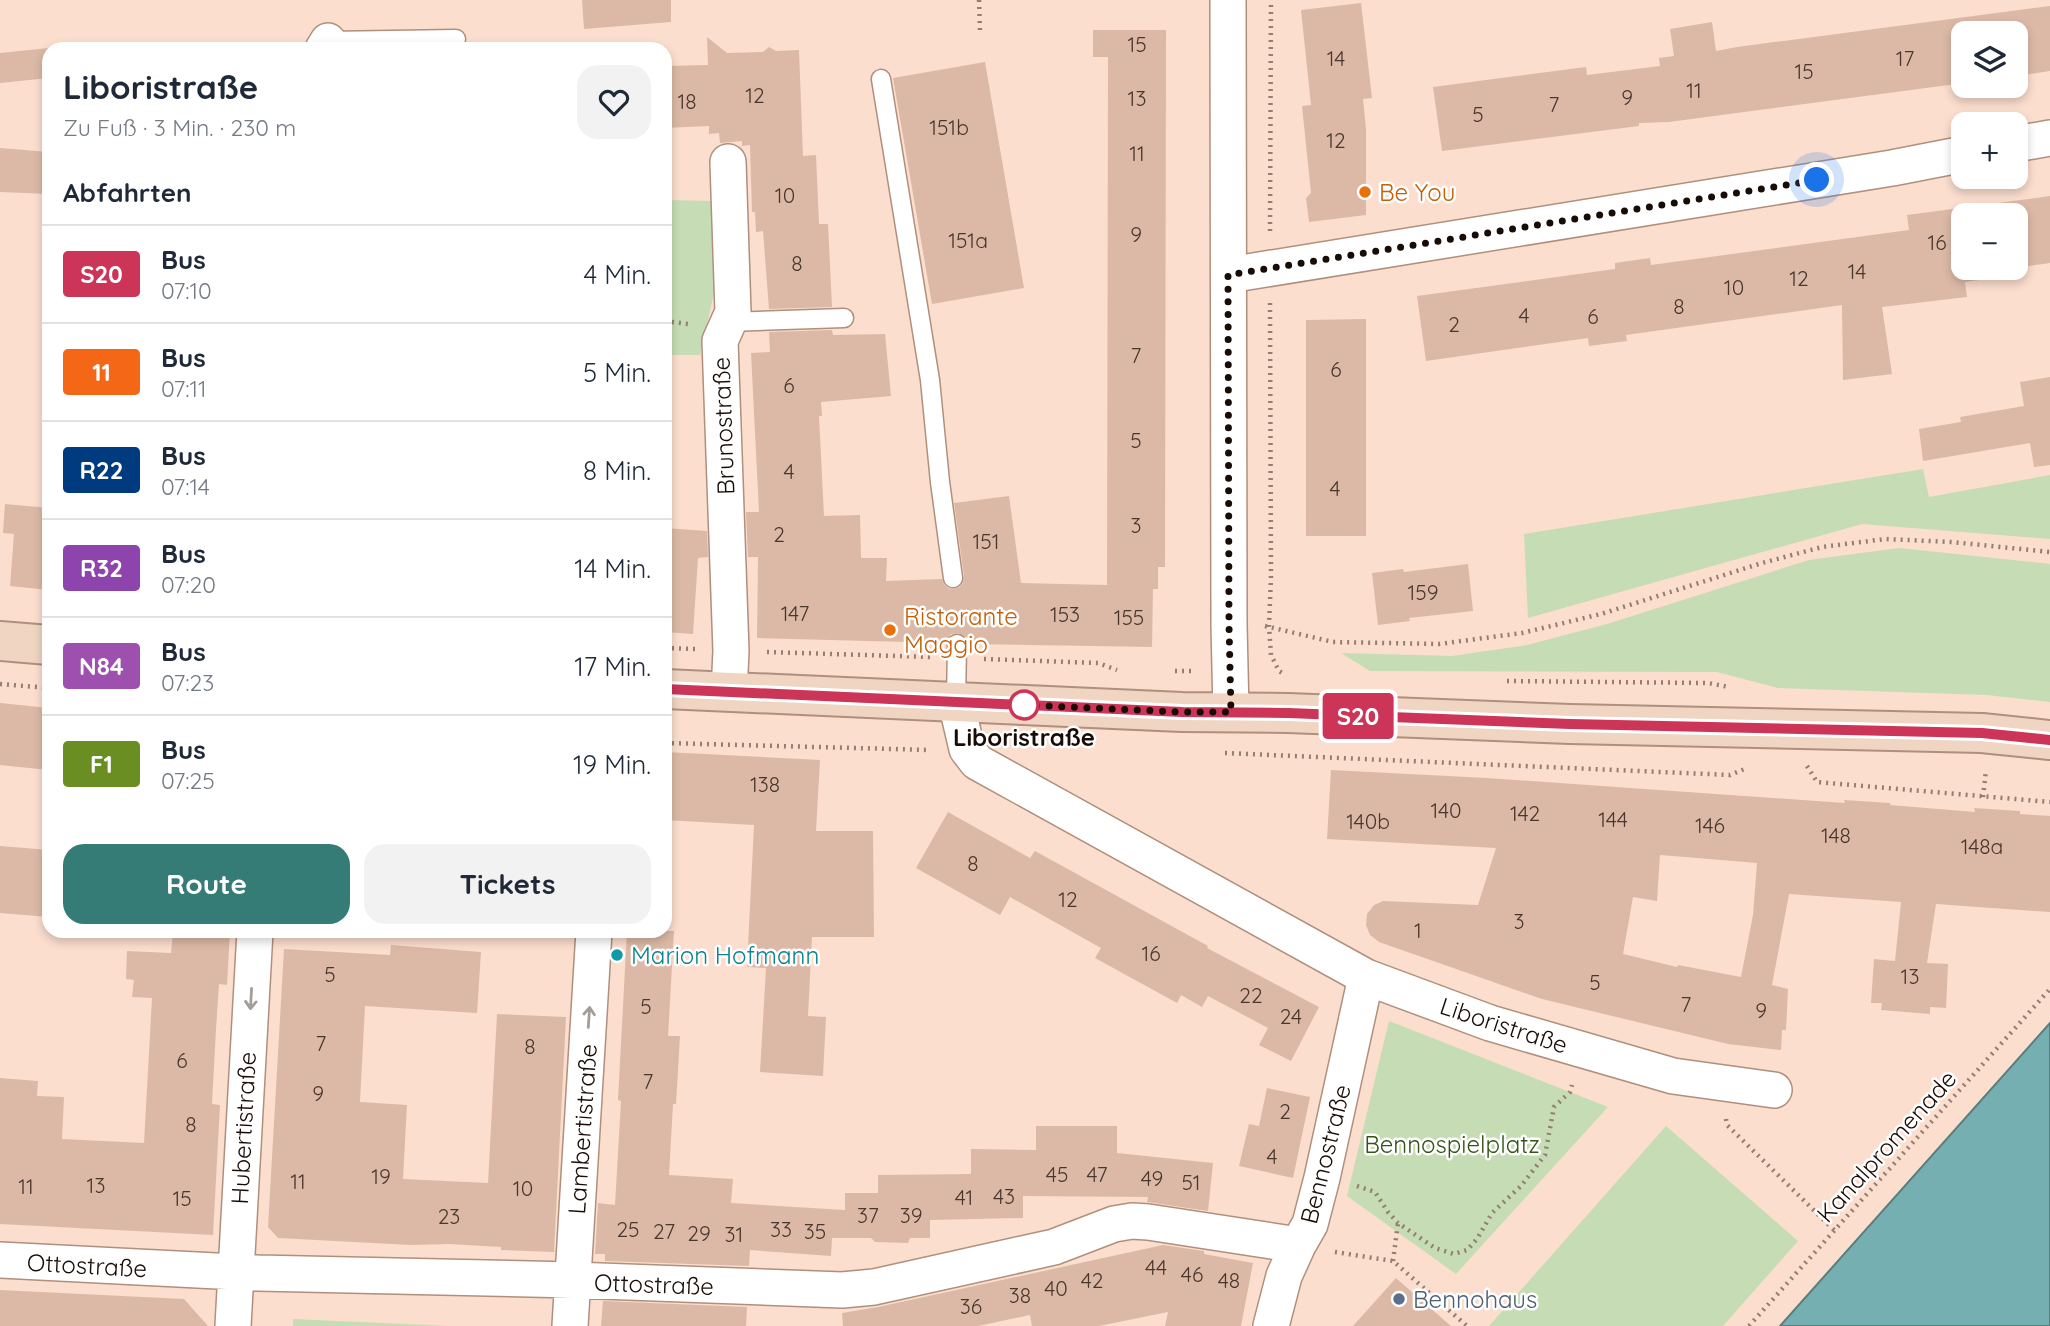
<!DOCTYPE html>
<html lang="de">
<head>
<meta charset="utf-8">
<style>
	body { margin:0; font-family:Quicksand,sans-serif; background:#f2f2f3; color:#1f2937; height:100vh; display:flex; flex-direction:column; font-size:26px; white-space:nowrap }
	* { box-sizing:border-box; margin:0 }
	p { font-size:23px; color:#747a83 }
	.icon { flex:none; width:38px; height:38px; fill:none; stroke:currentColor; stroke-width:2; stroke-linecap:round; stroke-linejoin:round }
	.map { position:relative; flex:1; overflow:hidden }
	.side { position:absolute; left:42px; top:42px; width:630px; height:896px; display:flex; flex-direction:column; background:#fff; border-radius:21px; box-shadow:0 4px 10px #0003 }
	.side>* { flex:none }
	.badge { padding:0 14px; border-radius:5px; font-size:24px; line-height:46px }
	.buttons { position:absolute; left:1951px; top:21px; display:grid; gap:14px }
	.buttons a { display:grid; place-items:center; width:77px; height:77px; border-radius:14px; background:#fff; box-shadow:0 4px 10px #0003; font-size:35px }
	.you { position:absolute; width:35px; height:35px; margin:-18px; border:5px solid #fff; border-radius:50%; background:#1a73e8; box-shadow:0 0 0 10px #1a73e833 }
	.map>.badge { position:absolute; translate:-50% -50%; box-shadow:0 0 0 4px #fff }
	h2 { padding:0 21px; font-size:26px; line-height:63px }
	.round { display:grid; place-items:center; flex:none; width:74px; height:74px; border-radius:21px; background:#f2f2f3 }
	.head { display:flex; align-items:center; justify-content:space-between; height:119px; padding:0 21px }
	h1 { font-size:33px; font-weight:800; line-height:52px }
	.primary-button { display:flex; gap:14px; margin-top:auto; padding:14px 21px }
	.primary-button a { flex:1; height:80px; border-radius:21px; background:#347c75; color:#fff; font-size:28px; font-weight:800; line-height:80px; text-align:center }
	.primary-button a+a { background:#f2f2f3; color:#1f2937 }
	ul { padding:0; list-style:none }
	li { display:flex; align-items:center; gap:21px; height:98px; padding:0 21px; border-top:2px solid #e0e1e3 }
	li div { flex:1 }
	li b { display:block; font-size:26px }
	li em { font-style:normal }
	li .badge { min-width:77px; font-weight:700; text-align:center }
	.map>svg:first-child { display:block }
	.green { fill:#c6dcb5 }
	.water { fill:#75afb1; stroke:#597e7e; stroke-width:2 }
	.building { fill:#dcb9a6; fill-rule:evenodd }
	.lines { fill:none; stroke-linecap:round; stroke-linejoin:round }
	.service-casing { stroke:#b08f7d; stroke-width:21 }
	.minor-casing { stroke:#b08f7d; stroke-width:38 }
	.secondary-casing { stroke:#b08f7d; stroke-width:42 }
	.path { stroke:#937e72; stroke-width:4.5; stroke-dasharray:2 5; stroke-linecap:butt }
	.service { stroke:#fff; stroke-width:18 }
	.minor { stroke:#fff; stroke-width:35 }
	.secondary { stroke:#efd5c2; stroke-width:38 }
	.oneway { stroke:#a39e9b }
	.line-casing { stroke:#fff; stroke-width:16 }
	.line { stroke:#cc3557; stroke-width:10 }
	.walk { stroke:#180c06; stroke-width:7; stroke-dasharray:0 12.6 }
	.food-dot { fill:#e8710a; stroke:#fff; stroke-width:2.5 }
	.stop-dot { fill:#fff; stroke:#cc3557; stroke-width:3.5 }
	.culture-dot { fill:#0f9aa8; stroke:#fff; stroke-width:2.5 }
	.service-dot { fill:#5c6f8a; stroke:#fff; stroke-width:2.5 }
	.labels { text-anchor:middle; dominant-baseline:central; stroke-width:5; stroke-linejoin:round; paint-order:stroke }
	.number-label { font-size:21px; fill:#49372e }
	.food-label { font-size:24px; fill:#c56008; stroke:#fff; text-anchor:start }
	.street-label { font-size:24px; fill:#180c06; stroke:#fff }
	.stop-label { font-size:24px; font-weight:bold; fill:#180c06; stroke:#fff }
	.culture-label { font-size:24px; fill:#0d838f; stroke:#fff; text-anchor:start }
	.park-label { font-size:24px; fill:#365219; stroke:#fff }
	.service-label { font-size:24px; fill:#4e5e75; stroke:#fff; text-anchor:start }
</style>
</head>
<body>
<div class="map">
<svg width="2050" height="1326" viewBox="0 0 2050 1326">
	<rect width="100%" height="100%" fill="#fbdece"/>
	<!-- green -->
	<path class="green" d="M665 200 714 201 718 275 700 355H665Z
		M1923 469 1929 497 2050 475V539L1862 524 1528 618 1524 534Z
		M1899 548 2050 564V702L1987 695 1778 688 1717 672 1370 671 1341 653 1452 656 1527 645 1607 624 1809 560Z
		M1389 1021 1608 1107 1456 1274 1347 1196Z
		M1666 1126 1798 1241 1723 1326H1489Z
		M293 1319 449 1326H293Z"/>
	<!-- water -->
	<path class="water" d="M2050 1023V1326H1780Z"/>
	<!-- building -->
	<path class="building" d="M582 0H671V22L584 29Z
		M1361 3 1372 98 1363 99 1366 129V215L1309 222 1306 198 1311 193 1302 106 1311 105 1301 10Z
		M2050 6V71L2016 76V33H1964V83L1669 122 1639 123V126L1442 151 1433 87 1586 67 1587 75 1660 66 1659 58 1674 56 1670 29 1712 22 1716 51 1737 47Z
		M1093 30H1166L1165 567H1158V589H1153L1152 647 968 644 967 638 958 633 951 634 946 643 757 638 758 557H748L746 512H759L751 353 770 352 769 332 832 330 833 335 885 334 891 396 821 402 822 416H819L824 516 860 515 861 558H887L886 581 942 579 944 584 948 588 954 589 959 587 963 583 964 576 954 503 1009 496 1021 583 1107 585 1108 57H1093Z
		M707 37 727 53 763 52 769 47 776 51 799 50 803 156 816 155 819 224H828L832 307 769 309 763 231 756 232 755 212H752L750 145 742 146V141L720 143 719 133 709 134V126L665 128V66L708 65Z
		M49 48V78L0 83V53Z
		M985 62 1024 288 932 304 893 78Z
		M0 148 49 152V194L0 192Z
		M2050 196V263L2013 268 2014 275 1965 282 1967 297 1882 307 1892 374 1843 380 1842 305 1626 335 1627 341 1589 346 1588 338 1426 361 1417 296 1615 269V263L1650 258 1651 265 1909 230 1907 215ZM1964 215H2016V268H1964Z
		M1366 319V536H1306V320Z
		M2050 377V465L2034 467 2030 443 1923 461 1919 429 1961 422 1960 417 2024 406 2020 382Z
		M5 504 49 508V590L10 586 14 534 3 533Z
		M665 528 707 531 708 557 698 558 693 634 665 632Z
		M1468 564 1473 611 1409 618 1410 621 1378 625 1372 573 1403 569 1404 572Z
		M0 703 49 708V770L0 765Z
		M665 752 820 760 816 831H873L874 937H812L808 1016 826 1017 823 1076 760 1072 766 968 747 967 754 825 665 820Z
		M1331 770 1487 778 1845 803 1844 800 1890 803V805L1975 812 1974 808 2020 811V814L2050 816V912L1936 904 1927 963 1948 964 1946 1008 1930 1007V1014L1881 1010 1882 1003H1871L1874 959 1895 961 1901 902 1789 894 1772 985 1788 989 1786 1030H1782L1781 1050 1728 1044 1542 999 1379 942 1370 935 1366 925 1367 914 1374 905 1383 901 1478 905 1496 848 1327 839ZM1660 855 1757 863 1753 915 1741 977 1678 965 1677 967 1623 954 1633 897 1657 901Z
		M948 812 1030 858 1035 851 1208 946 1207 948 1319 1007 1291 1061 1259 1045 1268 1028 1208 996 1202 1007 1181 995 1177 1003 1095 958 1101 948 1010 897 1000 915 916 868Z
		M0 846 49 850V917L0 913Z
		M173 931H230L227 985 219 984 216 1029 212 1104 220 1105 213 1235 0 1224V1078L38 1081 37 1096 64 1097 62 1139 144 1143 152 998 132 997 134 980 126 979 127 951 171 953Z
		M627 931H674L668 1036H680L676 1104H673L669 1175 733 1179 731 1203 845 1210V1193H878V1175L971 1174V1149L1036 1150V1126H1117V1153L1213 1163 1208 1211 1147 1202 1148 1197 1023 1196V1218L930 1220V1238H910L908 1243 875 1242 871 1238H832L831 1256 750 1250 749 1266 605 1261V1254H595L598 1203 615 1205 621 1101 618 1100Z
		M391 945 481 952 477 1013 365 1006 360 1102 407 1105 403 1179 488 1183 497 1014 566 1017 554 1252 501 1250V1247L449 1244 411 1245 278 1238 268 1227 284 949 390 955Z
		M1267 1088 1310 1097 1293 1178 1239 1166 1249 1124 1259 1126Z
		M1163 1245 1204 1251V1254L1253 1263 1241 1326H1165L1168 1312 1099 1326H1032L1030 1315 978 1326H843L842 1313 878 1307Z
		M1396 1278 1451 1326H1353Z
		M0 1290 184 1299 208 1326H0Z
		M603 1301 747 1307 746 1326H601Z"/>
	<g class="lines">
		<!-- service casing -->
		<g class="service-casing">
			<path id="service" d="M328 41 456 39
				M881 79 930 380 940 482 953 578
				M729 322 844 318
				M956 702 957 644"/>
		</g>
		<!-- minor casing -->
		<g class="minor-casing">
			<path id="minor" d="M1228 0 1229 625 1231 712
				M323 49 328 41
				M2016 144 2050 138
				M728 162 733 312 720 341 731 651 729 692
				M1229 275 1892 168 1964 154
				M956 702 967 749 977 762 1366 977 1490 1023 1673 1076 1774 1090
				M0 1260 258 1273 573 1280 842 1290 874 1287 1054 1247 1114 1224 1132 1221 1148 1222 1298 1245
				M233 1326 255 931
				M570 1326 594 931
				M1271 1326 1284 1276 1298 1245 1310 1224 1322 1178 1366 977"/>
		</g>
		<!-- secondary casing -->
		<g class="secondary-casing">
			<path id="secondary" d="M0 641 49 645
				M665 689 1182 712 1288 713 1570 724 1982 733 2050 740"/>
		</g>
		<!-- path -->
		<path class="path" d="M979 0 980 31
			M1270 231 1271 0
			M1270 303 1271 577 1269 626 1271 655 1279 671 1284 674
			M665 321 688 324
			M1265 626 1333 642 1439 644 1522 633 1601 614 1762 563 1822 547 1885 539 1952 542 2050 552
			M665 648 695 649
			M767 652 930 657
			M984 659 1098 663 1117 670
			M1175 671H1194
			M1507 681 1708 683 1729 687
			M0 684 49 688
			M665 743 930 750
			M1225 753 1730 775 1747 768
			M1807 766 1817 782 2050 802
			M1983 797 1986 770
			M1726 1119 1727 1125 1834 1230
			M1357 1186 1375 1192 1388 1212 1398 1223 1435 1248 1454 1254 1467 1250 1477 1239 1492 1213 1521 1186 1545 1155 1554 1107 1570 1092 1572 1085
			M1335 1252 1393 1261 1467 1326
			M1393 1261 1398 1223
			M1749 1326 2050 989"/>
		<!-- service -->
		<use href="#service" class="service"/>
		<!-- minor -->
		<use href="#minor" class="minor"/>
		<!-- secondary -->
		<use href="#secondary" class="secondary"/>
	</g>
	<!-- one-way arrows -->
	<defs><path id="oneway-shaft" d="M-6 0H5M1.5-3L5.5 0L1.5 3" fill="none" stroke-width="1.6" stroke-linecap="round" stroke-linejoin="round" transform="scale(1.75)"/></defs>
	<g class="oneway">
		<use href="#oneway-shaft" transform="translate(251 999) rotate(93)"/>
		<use href="#oneway-shaft" transform="translate(589 1017) rotate(-86)"/>
	</g>
	<g class="lines">
		<!-- line casing -->
		<g class="line-casing">
			<path id="line" d="M665 689 1182 712 1288 713 1570 724 1982 733 2050 740"/>
		</g>
		<!-- line -->
		<use href="#line" class="line"/>
		<!-- walk -->
		<path class="walk" d="M1024 705 1182 712H1231L1229 625 1228 275 1817 180"/>
	</g>
	<!-- markers -->
	<g class="food-dot">
		<circle cx="1365" cy="192" r="7"/>
		<circle cx="890" cy="630" r="7"/>
	</g>
	<circle class="stop-dot" cx="1024" cy="705" r="14"/>
	<circle class="culture-dot" cx="617" cy="955" r="7"/>
	<circle class="service-dot" cx="1399" cy="1299" r="7"/>
	<g class="labels">
		<!-- number labels -->
		<g class="number-label">
			<text x="1137" y="44">15</text>
			<text x="1336" y="58">14</text>
			<text x="1905" y="58">17</text>
			<text x="1804" y="71">15</text>
			<text x="1694" y="90">11</text>
			<text x="755" y="95">12</text>
			<text x="1627" y="97">9</text>
			<text x="1137" y="98">13</text>
			<text x="687" y="101">18</text>
			<text x="1554" y="104">7</text>
			<text x="1478" y="114">5</text>
			<text x="949" y="127">151b</text>
			<text x="1336" y="140">12</text>
			<text x="1137" y="153">11</text>
			<text x="785" y="195">10</text>
			<text x="1136" y="234">9</text>
			<text x="968" y="240">151a</text>
			<text x="1937" y="242">16</text>
			<text x="797" y="263">8</text>
			<text x="1857" y="271">14</text>
			<text x="1799" y="278">12</text>
			<text x="1734" y="287">10</text>
			<text x="1679" y="306">8</text>
			<text x="1524" y="315">4</text>
			<text x="1593" y="316">6</text>
			<text x="1454" y="324">2</text>
			<text x="1136" y="355">7</text>
			<text x="1336" y="369">6</text>
			<text x="789" y="385">6</text>
			<text x="1136" y="440">5</text>
			<text x="789" y="471">4</text>
			<text x="1335" y="488">4</text>
			<text x="1136" y="525">3</text>
			<text x="779" y="534">2</text>
			<text x="986" y="541">151</text>
			<text x="1423" y="592">159</text>
			<text x="795" y="613">147</text>
			<text x="1065" y="614">153</text>
			<text x="1129" y="617">155</text>
			<text x="765" y="784">138</text>
			<text x="1446" y="810">140</text>
			<text x="1525" y="813">142</text>
			<text x="1613" y="819">144</text>
			<text x="1368" y="821">140b</text>
			<text x="1710" y="825">146</text>
			<text x="1836" y="835">148</text>
			<text x="1982" y="846">148a</text>
			<text x="973" y="863">8</text>
			<text x="1068" y="899">12</text>
			<text x="1519" y="921">3</text>
			<text x="1418" y="930">1</text>
			<text x="1151" y="953">16</text>
			<text x="330" y="974">5</text>
			<text x="1910" y="976">13</text>
			<text x="1595" y="982">5</text>
			<text x="1251" y="995">22</text>
			<text x="1686" y="1004">7</text>
			<text x="646" y="1006">5</text>
			<text x="1761" y="1010">9</text>
			<text x="1291" y="1016">24</text>
			<text x="321" y="1043">7</text>
			<text x="530" y="1046">8</text>
			<text x="182" y="1060">6</text>
			<text x="648" y="1081">7</text>
			<text x="318" y="1093">9</text>
			<text x="1285" y="1111">2</text>
			<text x="191" y="1124">8</text>
			<text x="1272" y="1156">4</text>
			<text x="1057" y="1174">45</text>
			<text x="1097" y="1174">47</text>
			<text x="381" y="1176">19</text>
			<text x="1152" y="1178">49</text>
			<text x="298" y="1181">11</text>
			<text x="1191" y="1182">51</text>
			<text x="96" y="1185">13</text>
			<text x="26" y="1186">11</text>
			<text x="523" y="1188">10</text>
			<text x="1004" y="1196">43</text>
			<text x="964" y="1197">41</text>
			<text x="182" y="1198">15</text>
			<text x="868" y="1215">37</text>
			<text x="911" y="1215">39</text>
			<text x="449" y="1216">23</text>
			<text x="628" y="1229">25</text>
			<text x="781" y="1229">33</text>
			<text x="664" y="1231">27</text>
			<text x="815" y="1231">35</text>
			<text x="699" y="1233">29</text>
			<text x="734" y="1234">31</text>
			<text x="1156" y="1267">44</text>
			<text x="1192" y="1274">46</text>
			<text x="1092" y="1280">42</text>
			<text x="1229" y="1280">48</text>
			<text x="1056" y="1288">40</text>
			<text x="1020" y="1295">38</text>
			<text x="971" y="1306">36</text>
		</g>
		<!-- food labels -->
		<g class="food-label">
			<text x="1379" y="192">Be You</text>
			<text x="904" y="616">Ristorante<tspan x="904" dy="28">Maggio</tspan></text>
		</g>
		<!-- street labels -->
		<g class="street-label">
			<text transform="translate(723 426) rotate(-92)">Brunostraße</text>
			<text transform="translate(1504 1025) rotate(18)">Liboristraße</text>
			<text transform="translate(243 1128) rotate(-87)">Hubertistraße</text>
			<text transform="translate(582 1129) rotate(-86)">Lambertistraße</text>
			<text transform="translate(1886 1146) rotate(-48)">Kanalpromenade</text>
			<text transform="translate(1325 1154) rotate(-76)">Bennostraße</text>
			<text transform="translate(87 1265) rotate(3)">Ottostraße</text>
			<text transform="translate(654 1284) rotate(2)">Ottostraße</text>
		</g>
		<!-- stop labels -->
		<g class="stop-label">
			<text x="1024" y="737">Liboristraße</text>
		</g>
		<!-- culture labels -->
		<g class="culture-label">
			<text x="631" y="955">Marion Hofmann</text>
		</g>
		<!-- park labels -->
		<g class="park-label">
			<text x="1452" y="1144">Bennospielplatz</text>
		</g>
		<!-- service labels -->
		<g class="service-label">
			<text x="1413" y="1299">Bennohaus</text>
		</g>
	</g>
</svg>
<div class="buttons">
<a><svg class="icon" aria-label="layers" viewBox="0 0 24 24"><path d="M12 4l9 5-9 5-9-5zM3 14l9 5 9-5"/></svg></a>
<a>+</a>
<a>−</a>
</div>
<div class="you" style="left:1817px;top:180px"></div>
<b class="badge" style="left:1358px;top:716px;background:#cc3557;color:#fff">S20</b>
<section class="side">
<div class="head"><div><h1>Liboristraße</h1><p>Zu Fuß · 3 Min. · 230 m</p></div><a class="round"><svg class="icon" aria-label="heart" viewBox="0 0 24 24"><path d="M12 20l-8-8c-3-5 5-10 8-4 3-6 11-1 8 4z"/></svg></a></div>
<h2>Abfahrten</h2>
<ul>
<li><span class="badge" style="background:#cc3557;color:#fff">S20</span><div><b>Bus</b><p>07:10</p></div><em>4 Min.</em></li>
<li><span class="badge" style="background:#f36717;color:#fff">11</span><div><b>Bus</b><p>07:11</p></div><em>5 Min.</em></li>
<li><span class="badge" style="background:#003b80;color:#fff">R22</span><div><b>Bus</b><p>07:14</p></div><em>8 Min.</em></li>
<li><span class="badge" style="background:#8e44ad;color:#fff">R32</span><div><b>Bus</b><p>07:20</p></div><em>14 Min.</em></li>
<li><span class="badge" style="background:#9e50ae;color:#fff">N84</span><div><b>Bus</b><p>07:23</p></div><em>17 Min.</em></li>
<li><span class="badge" style="background:#6b8e23;color:#fff">F1</span><div><b>Bus</b><p>07:25</p></div><em>19 Min.</em></li>
</ul>
<div class="primary-button"><a>Route</a><a>Tickets</a></div>
</section>
</div>
</body>
</html>
